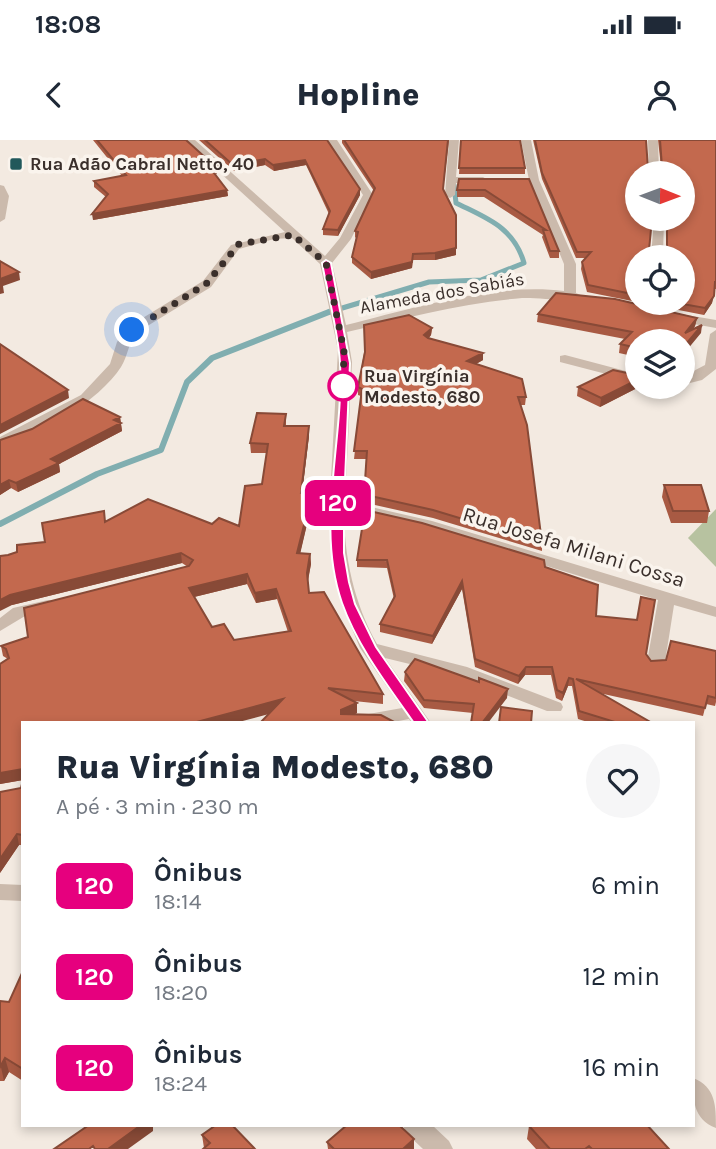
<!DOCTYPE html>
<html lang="pt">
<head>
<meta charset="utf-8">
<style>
	body { margin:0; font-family:Karla,sans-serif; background:#f6f6f7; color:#1f2937; height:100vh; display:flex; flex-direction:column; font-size:26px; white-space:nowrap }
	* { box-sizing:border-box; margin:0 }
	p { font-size:23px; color:#747a83 }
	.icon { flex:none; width:38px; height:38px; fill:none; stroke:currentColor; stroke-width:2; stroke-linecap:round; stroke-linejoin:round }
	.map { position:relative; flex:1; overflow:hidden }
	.details { position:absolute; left:21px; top:581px; width:674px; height:406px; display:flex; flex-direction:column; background:#fff; border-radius:0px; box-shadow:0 4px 10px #0003 }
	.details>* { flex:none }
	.badge { padding:0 14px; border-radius:10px; font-size:24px; line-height:46px }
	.needle { width:46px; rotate:91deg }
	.buttons { position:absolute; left:625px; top:21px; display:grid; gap:14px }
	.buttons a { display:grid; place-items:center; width:70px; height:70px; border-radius:50%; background:#fff; box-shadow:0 4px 10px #0003; font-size:35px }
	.you { position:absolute; width:35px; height:35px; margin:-18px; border:5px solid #fff; border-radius:50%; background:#1a73e8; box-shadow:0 0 0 10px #1a73e833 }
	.map>.badge { position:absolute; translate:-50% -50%; box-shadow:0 0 0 4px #fff }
	.round { display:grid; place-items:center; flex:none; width:74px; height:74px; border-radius:37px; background:#f6f6f7 }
	.summary { display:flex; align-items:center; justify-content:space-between; height:119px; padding:0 35px }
	h1 { font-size:33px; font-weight:800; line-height:52px }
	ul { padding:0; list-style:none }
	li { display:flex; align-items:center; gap:21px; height:91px; padding:0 35px }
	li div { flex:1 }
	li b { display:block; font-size:26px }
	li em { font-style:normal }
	li .badge { min-width:77px; font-weight:700; text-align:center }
	.status { display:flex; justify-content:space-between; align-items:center; height:49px; padding:0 35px; background:#fff; direction:ltr }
	.status svg { height:19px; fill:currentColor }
	header { display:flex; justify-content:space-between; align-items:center; height:91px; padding:0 35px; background:#fff; font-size:32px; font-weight:800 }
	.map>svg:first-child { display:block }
	.green { fill:#b7c2a0 }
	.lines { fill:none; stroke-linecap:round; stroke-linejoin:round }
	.stream-far1 { stroke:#80aeb0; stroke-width:5 }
	.stream { stroke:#80aeb0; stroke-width:6 }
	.minor { fill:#cbbaac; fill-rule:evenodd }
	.wall { fill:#a85a43; fill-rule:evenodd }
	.shaded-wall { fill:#884a37 }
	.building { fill:#c3694e; stroke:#884a37; stroke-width:2; fill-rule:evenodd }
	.line { fill:#e6007e; stroke:#fff; stroke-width:2 }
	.walk { stroke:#3a2f2b; stroke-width:7; stroke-dasharray:0 12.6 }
	.poi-dot { fill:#21585b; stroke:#faf4ed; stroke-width:2.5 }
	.stop-dot { fill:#fff; stroke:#e6007e; stroke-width:3.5 }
	.labels { text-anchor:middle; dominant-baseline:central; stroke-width:7; stroke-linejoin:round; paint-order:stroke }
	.far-poi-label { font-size:18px; font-weight:bold; fill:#3a2f2b; stroke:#faf4ed; text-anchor:start }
	.far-street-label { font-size:18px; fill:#3a2f2b; stroke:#faf4ed }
	.far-stop-label { font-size:18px; font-weight:bold; fill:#3a2f2b; stroke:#faf4ed; text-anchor:start }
	.street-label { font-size:21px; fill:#3a2f2b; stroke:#faf4ed }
</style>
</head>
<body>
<div class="status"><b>18:08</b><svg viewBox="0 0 49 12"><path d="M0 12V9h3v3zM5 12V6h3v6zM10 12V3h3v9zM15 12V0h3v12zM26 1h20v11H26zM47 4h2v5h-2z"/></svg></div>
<header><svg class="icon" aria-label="back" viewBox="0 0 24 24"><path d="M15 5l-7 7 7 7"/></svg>Hopline<svg class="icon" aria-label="person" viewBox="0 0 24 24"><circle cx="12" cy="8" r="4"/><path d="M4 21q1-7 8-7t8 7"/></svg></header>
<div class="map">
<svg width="716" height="1009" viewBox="0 0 716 1009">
	<rect width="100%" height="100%" fill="#f3eae1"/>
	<!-- green -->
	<path class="green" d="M716 369V427L688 398Z"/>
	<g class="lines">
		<!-- stream-far1 -->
		<path class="stream-far1" d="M329 172 429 142 481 140 524 123C514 87 486 78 456 63L454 45"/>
		<!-- stream -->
		<path class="stream" d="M0 384 97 334 161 310 187 242 212 218 334 170"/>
		<!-- minor -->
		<path class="minor" d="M184 0H195L325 116 340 98 363 55 327 0H337L373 55 351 99 332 123 346 185C412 169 496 142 564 151V124L529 40 521 0H531L539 40 576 124V153L585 157C577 163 536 157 522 158 463 163 405 178 347 192L352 222 345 361 432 381 716 467V477L674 465 665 522 662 526H650L647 522 658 460 422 388 344 370C344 417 354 463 377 504L467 527 561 563 563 567 561 571H547L455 535 385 518 431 583H412L409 579 388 583H343L352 577 402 568 360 508 342 465 334 436 329 376 338 210 320 124 292 98 274 99 239 109 211 147 136 193C128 204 128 216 121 227 100 260 38 298 0 307V297L81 255 110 224 117 202 128 187 203 141 231 105 285 92Z
			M449 0H459L456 37H483L488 40 483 43H456L455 55 450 58 445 55Z
			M648 0H658L659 33H649Z
			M0 45 4 46 9 56 5 79 0 82Z
			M654 79H664L663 117H651Z
			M675 173 716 180V188L671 180 669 177Z
			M716 190V229L702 240 682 245V237L705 225 710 194Z
			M565 215 637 234V242L560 222V216Z
			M48 460 54 461 56 465 54 469 25 476 0 491V478L13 468Z
			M0 744 23 745V761L0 760Z
			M693 938C716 947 716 966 716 988 693 979 693 960 693 938Z
			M403 985H432L449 1001 453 1009H423L406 993Z"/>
	</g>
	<!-- wall -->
	<path class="wall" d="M93 0H186L217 28V34H215L227 50 228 56 93 80 106 57 94 47V41L122 36Z
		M199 0H327L360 55 338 96 323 95V89L329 74 306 25 274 31 265 25 234 31Z
		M342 0H449L443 50 456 115 435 120H413L412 128 371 139 352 123V117L356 98 355 97V91L374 51 342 3Z
		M461 0H520L525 28V34H459Z
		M533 0H646L648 29 661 27 658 0H716V149H714L712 163 704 175 643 163H682L637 117V162L587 152 581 129 582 122 586 118H576L542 39ZM637 33 682 79H666V111L652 113 649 110Z
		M529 39 559 111V118H550L542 97 543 95 484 57H457V50Z
		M538 174 697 178 695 186 693 189 701 193 637 201V217L619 213 620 204 625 199 537 182Z
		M432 188 431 195 429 198 483 220 476 224 526 257 525 265H521L542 403V411L433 378 366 363 367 350H365L366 319H354L361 256 358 255V247L364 213Z
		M637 217V232L629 229 630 221Z
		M578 247H639L600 267 577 256Z
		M286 274V286L309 296 302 353 312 363 300 413 310 414 311 424 308 441 309 453 383 554V564L354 561 357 573 355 574H268L23 583V640L0 644V524L8 519 3 516 1 506 28 497 188 427 182 423 12 465 8 415 105 382 212 384 239 386 262 344 267 313H251L250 303ZM247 444 256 463 277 459 288 492 234 500 212 487 194 457Z
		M120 277 122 291 59 324 60 332 18 352 11 348 0 355V300Z
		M664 345 709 371 707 383H671L662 357Z
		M357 420 545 427 596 476 646 514 651 521 666 520 716 511V562L715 566 706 564 703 576 599 553 652 583H591L578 579 572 546H568L562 561 556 558 551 535H525L518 544 475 527 462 449 432 504 380 492V484L394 459 387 428 357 427Z
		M405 532 478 541 479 538 507 558 473 573 424 568 404 541Z
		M23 640V705H19L0 733Z
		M23 831V941L9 932 4 941H0V861L9 862Z
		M529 986 669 1009H536L527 999Z
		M202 995 255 1009 204 1008Z
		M327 1002 414 1009H328Z"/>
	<!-- shaded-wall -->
	<path class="shaded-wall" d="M265 19V25L234 31 233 25Z
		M305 20 306 25 274 31 273 25Z
		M217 28V34L212 35 211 29Z
		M360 49V55L338 96V90Z
		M227 50 228 56 93 80 92 74Z
		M456 108V115L435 120V113Z
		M413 114 412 128 371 139V132Z
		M19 132 20 140 3 146 4 153 0 154V139Z
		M714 156 712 163 704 175 705 168Z
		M697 178 695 186 684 202 685 193Z
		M702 185 701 193 682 216V209Z
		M432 188 431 195 424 203V195Z
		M483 213V220L467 229V221Z
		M637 240V247H639L600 267 601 258Z
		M68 250 69 258 0 294V285Z
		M120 277 122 291 59 324 60 332 18 352 16 343 51 319Z
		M309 286V296L301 362V353Z
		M9 340 11 348 0 355V345Z
		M312 353V363L298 423 297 413Z
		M181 413 182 423 12 465 0 471V460L10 455Z
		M310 414 311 424 307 444V433Z
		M247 434V444L190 458 189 448Z
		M462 441V449L432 504 433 496Z
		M276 449 277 459 256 463 255 453Z
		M526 527 525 535 518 544 519 536Z
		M569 538 568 546 562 561 563 553Z
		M508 549 507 558 488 583H482Z
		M283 559 284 570 235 583H193Z
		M357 563V573L342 581 341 570Z
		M23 629V640L0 644V633Z
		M17 694 19 705 0 733V719Z
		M5 918 9 932 4 941 1 927Z
		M141 985H153V991L128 1009H108Z
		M414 999V1009H403Z"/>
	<!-- building -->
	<path class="building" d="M97 0H186L217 28 211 29 227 50 92 74 108 54 94 41 126 35Z
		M205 0H327L360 49 338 90 323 89 330 71 305 20 273 25 265 19 233 25Z
		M344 0H448L443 49 456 75V108L435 113 413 114 412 122 371 132 352 117 358 92 355 91 375 48Z
		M461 0H520L525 28H459Z
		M535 0H646L648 29 662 27 660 0H716V142H715L714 156 705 168 677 163H682V117H637V155L588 145 582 122 591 112H577L542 33ZM637 33H682V79H667V111L652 113 649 110 652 79H637Z
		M459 39H529L559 111H550L543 90H546L485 50H457Z
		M0 121 19 132 0 139Z
		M556 153 615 159 697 178 685 193 702 185 682 209V201H637V208L620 204 632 192 538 174Z
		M409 175 432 188 424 195 428 198 483 213 467 221 522 239 526 257H518L527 285 542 403 433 370 366 355 367 341H365L367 311H354L362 249 358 247 365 212 364 185Z
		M0 204 68 250 0 285Z
		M637 217V223L630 221Z
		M613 230 637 235V240L601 258 578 247Z
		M83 259 120 277 114 280 121 283 51 319 59 323 16 343 9 340 0 345V300L32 289Z
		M257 273 286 274 284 286H309L301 353H312L297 413 310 414 307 433 309 453 324 452 383 554 328 548 357 563 341 570V574L381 575 396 583H260L283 559 193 583H23V629L0 633V524L9 518 6 509 1 506 28 497 24 468 189 426 193 420 181 413 10 455 0 460V416L8 415 17 412V405L45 402 42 383 104 371 105 382 148 359 212 384 219 378 239 386 245 346 262 344 268 304 250 303ZM247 434 255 453 276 449 291 491 234 500 224 484 212 487 189 448Z
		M664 345H701L709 371H673Z
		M365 370 422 383 544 420 545 427 598 445 596 476 637 480 641 457 655 460 646 514 651 521 666 520 671 501 716 511V558L708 556 705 568 576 539 652 583H618L579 571 573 539 569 538 563 553 557 550 552 527H526L519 536 475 519 462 441 433 496 380 484 395 456 387 420H357Z
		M415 519 479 542V538L508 549 482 583H471L474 564 424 560 405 532Z
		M501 567 532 571 531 583H499Z
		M23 640V695L17 694 0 719V652L21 648Z
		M23 831V929L5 918 0 927V861L9 862Z
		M89 985H141L108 1009H95L93 1006 89 1009H54Z
		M216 985H232L255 1009H203L210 1003 202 995Z
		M347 985H399L414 999 403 1009H334L327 1002Z
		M530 985H647L669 1009H592L589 1006 585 1009H550L529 986Z"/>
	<!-- line -->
	<path class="line" d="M326 120 331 123 350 223 344 364V413L349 442 355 464 376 507 429 583 422 588 416 586C389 547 358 508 342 463 315 386 344 302 340 223 338 190 328 156 322 123Z"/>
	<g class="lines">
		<!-- walk -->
		<path class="walk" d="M132 190 206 144 239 104 293 95 326 123 344 211 343 246"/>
	</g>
	<!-- markers -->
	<rect class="poi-dot" x="9" y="17" width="14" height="14" rx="3.5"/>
	<circle class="stop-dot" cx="343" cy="246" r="14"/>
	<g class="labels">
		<!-- far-poi labels -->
		<g class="far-poi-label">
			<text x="30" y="24">Rua Adão Cabral Netto, 40</text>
		</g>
		<!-- far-street labels -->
		<g class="far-street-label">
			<text transform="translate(442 153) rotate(-10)">Alameda dos Sabiás</text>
		</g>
		<!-- far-stop labels -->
		<g class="far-stop-label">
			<text x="364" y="236">Rua Virgínia<tspan x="364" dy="21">Modesto, 680</tspan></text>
		</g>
		<!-- street labels -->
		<g class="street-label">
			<text transform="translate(574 407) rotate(17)">Rua Josefa Milani Cossa</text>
		</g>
	</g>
</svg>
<div class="buttons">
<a><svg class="needle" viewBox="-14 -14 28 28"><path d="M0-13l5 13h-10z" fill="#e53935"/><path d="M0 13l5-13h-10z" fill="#747a83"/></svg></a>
<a><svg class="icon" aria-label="locate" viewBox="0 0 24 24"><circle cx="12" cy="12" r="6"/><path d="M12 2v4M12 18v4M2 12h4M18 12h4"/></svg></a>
<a><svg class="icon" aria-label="layers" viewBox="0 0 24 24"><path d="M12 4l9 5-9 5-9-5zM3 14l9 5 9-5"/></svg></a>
</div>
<div class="you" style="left:132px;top:190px"></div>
<b class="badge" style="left:338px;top:363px;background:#e6007e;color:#fff">120</b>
<section class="details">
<div class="summary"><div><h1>Rua Virgínia Modesto, 680</h1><p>A pé · 3 min · 230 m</p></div><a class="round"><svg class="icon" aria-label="heart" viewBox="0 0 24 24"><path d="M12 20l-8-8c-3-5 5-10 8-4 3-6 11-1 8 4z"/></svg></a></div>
<ul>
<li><span class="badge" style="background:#e6007e;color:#fff">120</span><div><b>Ônibus</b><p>18:14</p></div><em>6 min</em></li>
<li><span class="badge" style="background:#e6007e;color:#fff">120</span><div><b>Ônibus</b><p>18:20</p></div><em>12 min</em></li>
<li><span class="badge" style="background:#e6007e;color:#fff">120</span><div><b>Ônibus</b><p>18:24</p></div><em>16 min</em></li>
</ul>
</section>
</div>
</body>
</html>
